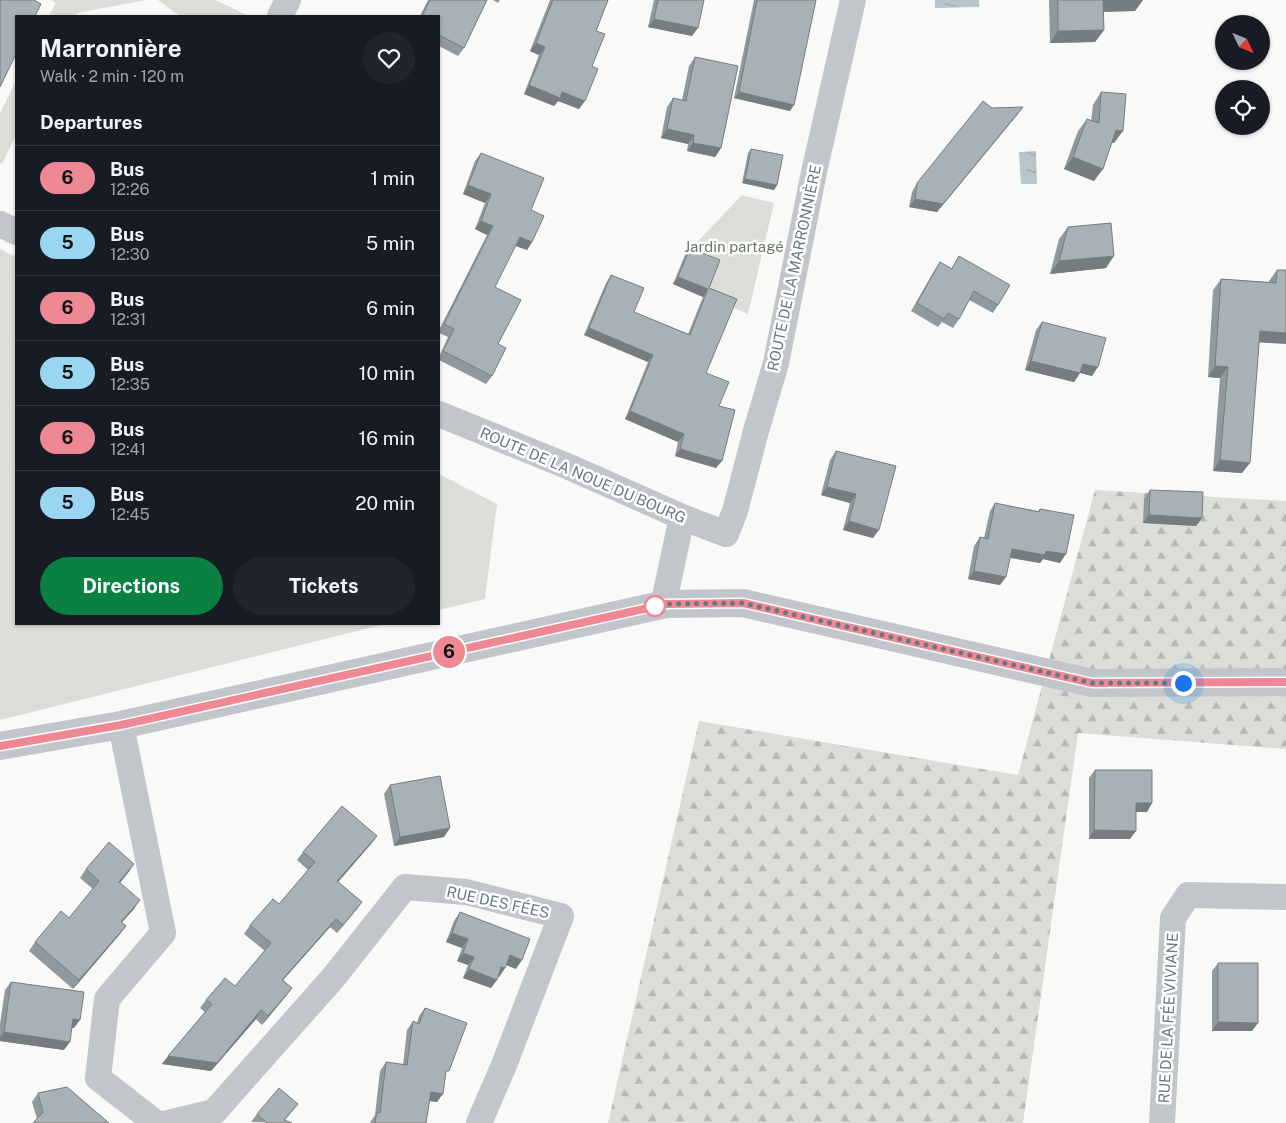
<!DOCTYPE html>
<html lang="en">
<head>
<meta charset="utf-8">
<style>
	body { margin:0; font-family:"Public Sans",sans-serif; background:#20242c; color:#f1f3f6; height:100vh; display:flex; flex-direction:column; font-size:19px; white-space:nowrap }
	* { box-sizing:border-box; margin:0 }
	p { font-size:16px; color:#9ea1a6 }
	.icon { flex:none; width:28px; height:28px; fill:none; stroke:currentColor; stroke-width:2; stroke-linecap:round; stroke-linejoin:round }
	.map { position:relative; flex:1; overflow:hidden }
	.drawer { position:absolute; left:15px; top:15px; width:425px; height:610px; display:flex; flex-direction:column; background:#171b24; border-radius:0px; box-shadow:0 1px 4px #0004 }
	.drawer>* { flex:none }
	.badge { padding:0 10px; border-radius:16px; font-size:18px; line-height:32px }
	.needle { width:32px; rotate:133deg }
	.controls { position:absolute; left:1215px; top:15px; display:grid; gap:10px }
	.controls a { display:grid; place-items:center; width:55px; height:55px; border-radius:50%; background:#171b24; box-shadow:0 1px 4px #0004; font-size:25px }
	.you { position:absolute; width:25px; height:25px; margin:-12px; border:4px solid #fff; border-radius:50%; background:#1a73e8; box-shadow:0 0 0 8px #1a73e833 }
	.map>.badge { position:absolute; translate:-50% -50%; box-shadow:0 0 0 2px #fff }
	h2 { padding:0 25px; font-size:19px; line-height:45px }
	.round { display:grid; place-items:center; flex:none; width:52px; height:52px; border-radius:26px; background:#20242c }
	.head { display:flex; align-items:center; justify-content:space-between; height:85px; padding:0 25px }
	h1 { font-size:24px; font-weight:700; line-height:38px }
	.cta { display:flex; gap:10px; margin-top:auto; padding:10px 25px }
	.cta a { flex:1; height:58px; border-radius:30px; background:#0b8043; color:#fff; font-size:20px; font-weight:700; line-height:58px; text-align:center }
	.cta a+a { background:#20242c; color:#f1f3f6 }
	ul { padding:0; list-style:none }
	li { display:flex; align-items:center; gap:15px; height:65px; padding:0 25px; border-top:1px solid #363941 }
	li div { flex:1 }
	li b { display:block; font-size:19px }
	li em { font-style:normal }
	li .badge { min-width:55px; font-weight:700; text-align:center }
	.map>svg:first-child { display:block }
	.green { fill:#daded6 }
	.forest { fill:url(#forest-firs) }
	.water { fill:url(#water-ripples) }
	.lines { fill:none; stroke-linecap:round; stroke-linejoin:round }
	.minor { stroke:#c0c6c9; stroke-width:26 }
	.tertiary { stroke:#c0c6c9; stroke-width:28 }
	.wall { fill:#90999d }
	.shaded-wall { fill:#767d7f }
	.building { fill:#a8b2b6; stroke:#767d7f }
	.line-casing { stroke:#fff; stroke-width:11 }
	.line { stroke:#ee8895; stroke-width:8 }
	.walk { stroke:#667981; stroke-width:5; stroke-dasharray:0 9 }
	.stop-dot { fill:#fff; stroke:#ee8895; stroke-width:2.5 }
	.labels { text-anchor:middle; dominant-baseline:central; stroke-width:5; stroke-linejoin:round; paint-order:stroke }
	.park-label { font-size:15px; fill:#6b7964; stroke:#fff }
	.street-label { font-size:15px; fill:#667981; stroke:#fff }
</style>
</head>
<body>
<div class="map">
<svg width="1286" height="1123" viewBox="0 0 1286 1123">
	<defs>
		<pattern id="forest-firs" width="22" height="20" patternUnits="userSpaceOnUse" patternTransform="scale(1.25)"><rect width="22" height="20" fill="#daded6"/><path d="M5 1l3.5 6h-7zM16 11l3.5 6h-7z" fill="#b5b9b3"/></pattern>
		<pattern id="water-ripples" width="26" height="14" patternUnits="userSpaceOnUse" patternTransform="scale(1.25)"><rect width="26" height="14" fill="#b7c6c8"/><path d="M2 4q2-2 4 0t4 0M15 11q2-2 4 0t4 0" fill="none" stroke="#99a6a8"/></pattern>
	</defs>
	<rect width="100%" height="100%" fill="#f9f9f7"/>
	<!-- green -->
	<path class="green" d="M51 0H146L77 13 76 16H49L56 3Z
		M158 0H215L249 16H180Z
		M16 81V135L2 164 0 163V113Z
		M742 195 774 203 748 314 703 295 685 255Z
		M0 249 16 257V624H385L0 720Z
		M439 474 497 504 485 599 439 610Z"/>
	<!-- forest -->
	<path class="forest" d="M1095 490 1286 501V749L1078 733 1023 1123H608L699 721 1018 775Z"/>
	<!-- water -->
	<path class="water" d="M935 0H979V7L935 8Z
		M1036 151 1037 184H1021L1019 152Z"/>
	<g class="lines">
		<!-- minor -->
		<path class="minor" d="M280 16 288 0
			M0 224 16 232
			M439 414 567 466 682 517 726 534 735 511 756 431 776 363 814 172 853 0
			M666 604V592L682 517
			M121 725 163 933 107 999 98 1078 156 1123
			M168 1123 214 1112 333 978 405 887 466 892 561 916 504 1065 479 1123
			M1162 1123 1173 918 1188 895 1286 897"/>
		<!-- tertiary -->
		<path class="tertiary" d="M0 746 121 725 666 604 743 603 1092 683 1286 682"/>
	</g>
	<!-- wall -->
	<path class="wall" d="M428 0H487L464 48 458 56 439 46V16H420Z
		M493 0H500L498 3Z
		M550 0H608L596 31 592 66 579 109 558 101 554 106 524 94 539 55 530 51Z
		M654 0H704L692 36 648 27Z
		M754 0H816L790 111 734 98Z
		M1049 0H1143L1135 11 1103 12 1104 30 1095 42 1050 43Z
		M695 57 721 148 715 157 687 151 688 144 661 138 667 107 673 98 682 100 689 66Z
		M1101 92 1114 143H1112L1094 181 1064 169 1078 131 1087 119 1091 121 1093 105Z
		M1023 107 1017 115 937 212 909 207 912 192 917 183 992 108Z
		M751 149 777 185 774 190 742 183 748 153Z
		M481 153 531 210 532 242 527 250 515 246 495 287 498 344 492 376 486 384 439 360V357L448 337 439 333V330L487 235 475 229 485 203 463 194 475 161Z
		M1068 227 1106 268 1050 274 1059 239Z
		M690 248 709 288 706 373 719 406 716 468 675 456 678 442 625 419 648 362 584 335 606 283 611 275 634 312 688 334 703 297 673 284 685 255Z
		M959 256 998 305 993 313 969 300 959 319 953 328 942 322 938 327 911 311 934 271 940 262 951 269Z
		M1277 270H1286L1259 342 1242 473 1213 471 1220 378 1208 377 1213 290 1221 279 1269 282V281Z
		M1042 322 1092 376 1080 373 1074 382 1025 370 1036 330Z
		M836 451 896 466 873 538 843 530 850 503 821 495 830 460Z
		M1150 490 1202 518 1196 526 1143 523 1144 498Z
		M995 503 1038 511 1040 509 1060 563 1043 559 1040 563 1010 558 1000 585 968 579 974 546 980 537 984 538 990 511Z
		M1095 770 1152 803 1147 812H1136L1130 839H1089V778Z
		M390 785 444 837 394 846 384 794Z
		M377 836 371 844 338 882 362 902 356 910 337 933 330 927 283 980 292 988 286 996 262 1025 256 1019 211 1071 162 1064 205 1012 200 1008 206 1000 235 986 265 951 244 934 250 925 279 904 308 870 297 860 303 852Z
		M134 864 120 883 134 909 122 922 126 926 120 934 73 989 29 951 35 942 69 918 93 889 80 878 86 869Z
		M460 912 516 969 506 965 505 968 499 977 498 976 491 988 463 978 468 965 457 961 462 948 446 942 454 921Z
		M1218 963 1252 1031H1212V971Z
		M11 982 74 1028H72L64 1050 0 1041V1024L5 990Z
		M425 1008 445 1077 437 1102 429 1101 426 1123H370L371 1121 375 1115 380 1071 386 1062 403 1065 407 1030 413 1021 417 1023 419 1016Z
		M38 1093 109 1123 37 1119 32 1102Z
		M298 1104 285 1120 292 1123 251 1122 257 1114Z"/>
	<!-- shaded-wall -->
	<path class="shaded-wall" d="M1103 0H1143L1135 11 1095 12Z
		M654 19 698 28 692 36 648 27Z
		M1104 30 1095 42 1050 43 1058 31Z
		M536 43 545 47 539 55 530 51Z
		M529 85 562 92 585 101 579 109 558 101 554 106 524 94Z
		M739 92 794 105 790 111 734 98Z
		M1023 107 1017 115 937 212 909 207 915 199Z
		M667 129 694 135 688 144 661 138Z
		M1116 130 1123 131 1114 143H1108Z
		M693 143 721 148 715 157 687 151Z
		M1073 157 1103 169 1094 181 1064 169Z
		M745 179 777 185 774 190 742 183Z
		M468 185 491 194 485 203 463 194Z
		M481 221 493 226 487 235 475 229Z
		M520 237 532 242 527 250 514 245Z
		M1114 256 1106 268 1050 274 1059 261Z
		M678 277 708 289 703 297 673 284Z
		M589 328 653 355 648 362 584 335Z
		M1260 331 1286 333V344L1253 342Z
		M1031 361 1080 373 1074 382 1025 370Z
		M1083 364 1098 367 1092 376 1077 372Z
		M1215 366 1228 367 1220 378 1208 377Z
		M630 411 684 434 678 442 625 419Z
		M680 449 722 461 716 468 675 456Z
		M1220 460 1250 463 1242 473 1213 471Z
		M827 487 856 494 850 503 821 495Z
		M1149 515 1202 518 1196 526 1143 523Z
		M849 521 879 530 873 538 843 530Z
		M1012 549 1046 551 1066 554 1060 563 1043 559 1040 563 1006 557Z
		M974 571 1006 577 1000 585 968 579Z
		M1136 803H1152L1147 812H1130Z
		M450 828 444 837 394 846 400 837Z
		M1094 830 1136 831 1130 839H1089Z
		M377 836 371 844 332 889 337 881Z
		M134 864 128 873 113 891 119 882Z
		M140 900 134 909 115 930 121 922Z
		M362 902 356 910 337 933 343 925Z
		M336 919 330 927 276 988 282 980Z
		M126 926 120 934 73 989 79 980Z
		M452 933 468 939 462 948 446 942Z
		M463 953 474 957 468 965 457 961Z
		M510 955 522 960 516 969 504 964Z
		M501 967 505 968 499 977 495 976Z
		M469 969 497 980 491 988 463 978Z
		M292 988 286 996 262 1025 268 1016Z
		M261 1010 256 1019 211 1071 162 1064 168 1056Z
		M73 1019 80 1020 74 1028 67 1027Z
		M1218 1022 1258 1023 1252 1031H1212Z
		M4 1032 70 1042 64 1050 0 1041V1037Z
		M431 1092 443 1094 437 1102 425 1100Z"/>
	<!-- building -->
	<path class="building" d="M0 0H34L41 4 35 16H16V54L0 87Z
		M430 0H487L464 48 439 35V16H422Z
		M553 0H608L596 31 605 34 592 66 598 69 585 101 562 92 560 98 529 85 545 47 536 43Z
		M658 0H704L698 28 654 19Z
		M757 0H816L794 105 739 92Z
		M1058 0H1118H1103L1104 30 1058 31Z
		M695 57 738 66 721 148 693 143 694 135 667 129 673 98 686 101Z
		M1101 92 1126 94 1123 131 1116 130 1103 169 1073 157 1087 119 1099 123Z
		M983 101 992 108 1023 107 943 204 915 199 917 183Z
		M751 149 783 155 777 185 745 179Z
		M481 153 544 178 531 210 544 216 532 242 520 237 495 287 521 300 498 344 506 348 492 376 443 351 454 329 444 324 493 226 481 221 491 194 468 185Z
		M1111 223 1114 256 1059 261 1068 227Z
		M690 248 720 260 709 288 737 299 706 373 729 382 719 406 735 410 722 461 680 449 684 434 630 411 653 355 589 328 611 275 644 288 634 312 690 335 708 289 678 277Z
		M959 256 1010 285 998 305 974 291 959 319 948 313 944 319 917 303 940 262 952 269Z
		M1277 270H1286V333L1260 331 1250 463 1220 460 1228 367 1215 366 1221 279 1276 283Z
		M1042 322 1106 338 1098 367 1083 364 1080 373 1031 361Z
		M836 451 896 466 879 530 849 521 856 494 827 487Z
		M1150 490 1203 492 1202 518 1149 515Z
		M995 503 1039 512 1040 509 1074 515 1066 554 1046 551 1045 555 1012 549 1006 577 974 571 980 537 988 539Z
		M1095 770H1152V803H1136V831L1094 830Z
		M440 776 450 828 400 837 390 785Z
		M342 806 377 836 337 881 362 902 343 925 336 919 282 980 292 988 268 1016 261 1010 217 1063 168 1056 212 1004 206 1000 225 978 235 986 271 943 250 925 273 899 279 904 315 862 303 852Z
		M109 842 134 864 119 882 140 900 121 922 126 926 79 980 35 942 61 911 69 918 99 881 86 869Z
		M460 912 530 939 522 960 510 955 505 968 501 967 497 980 469 969 474 957 463 953 468 939 452 933Z
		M1218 963H1258V1023L1218 1022Z
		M11 982 84 992 80 1020 73 1019 70 1042 4 1032Z
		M425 1008 467 1023 449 1071H446L443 1094 431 1092 426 1123H375L377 1112 380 1113 386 1062 407 1065 413 1021 419 1024Z
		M67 1087 109 1123H33L43 1112 38 1093Z
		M279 1088 298 1104 284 1120 292 1123H267L257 1114Z"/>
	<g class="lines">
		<!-- line casing -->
		<g class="line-casing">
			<path id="line" d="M0 746 121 725 666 604 743 603 1092 683 1286 682"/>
		</g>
		<!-- line -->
		<use href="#line" class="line"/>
		<!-- walk -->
		<path class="walk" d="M655 606 649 607 666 604 743 603 1092 683H1183"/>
	</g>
	<!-- markers -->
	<circle class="stop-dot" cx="655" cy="606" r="10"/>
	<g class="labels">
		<!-- park labels -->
		<g class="park-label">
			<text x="734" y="246">Jardin partagé</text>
		</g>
		<!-- street labels -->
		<g class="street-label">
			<text transform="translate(794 268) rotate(-78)">ROUTE DE LA MARRONNIÈRE</text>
			<text transform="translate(583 475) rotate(23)">ROUTE DE LA NOUE DU BOURG</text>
			<text transform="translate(498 902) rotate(12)">RUE DES FÉES</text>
			<text transform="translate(1168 1018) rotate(-87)">RUE DE LA FÉE VIVIANE</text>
		</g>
	</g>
</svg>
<div class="controls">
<a><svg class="needle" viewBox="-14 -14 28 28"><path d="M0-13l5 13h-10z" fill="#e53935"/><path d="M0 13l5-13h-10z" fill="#9ea1a6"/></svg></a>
<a><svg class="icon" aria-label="locate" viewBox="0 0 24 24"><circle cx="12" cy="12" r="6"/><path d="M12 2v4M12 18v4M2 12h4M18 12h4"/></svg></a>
</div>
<div class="you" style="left:1183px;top:683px"></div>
<b class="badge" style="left:449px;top:652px;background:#ee8895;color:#111">6</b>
<section class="drawer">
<div class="head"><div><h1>Marronnière</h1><p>Walk · 2 min · 120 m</p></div><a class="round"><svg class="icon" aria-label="heart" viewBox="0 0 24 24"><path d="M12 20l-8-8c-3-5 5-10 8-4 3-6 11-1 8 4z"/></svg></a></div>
<h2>Departures</h2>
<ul>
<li><span class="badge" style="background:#ee8895;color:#111">6</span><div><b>Bus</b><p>12:26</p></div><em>1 min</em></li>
<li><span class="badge" style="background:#9ad5f1;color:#111">5</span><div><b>Bus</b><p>12:30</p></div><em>5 min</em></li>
<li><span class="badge" style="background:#ee8895;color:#111">6</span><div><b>Bus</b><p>12:31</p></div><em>6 min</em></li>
<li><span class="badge" style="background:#9ad5f1;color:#111">5</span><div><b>Bus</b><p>12:35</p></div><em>10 min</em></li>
<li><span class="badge" style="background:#ee8895;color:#111">6</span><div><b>Bus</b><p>12:41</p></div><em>16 min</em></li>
<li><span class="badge" style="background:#9ad5f1;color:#111">5</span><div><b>Bus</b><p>12:45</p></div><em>20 min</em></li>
</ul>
<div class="cta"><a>Directions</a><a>Tickets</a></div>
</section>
</div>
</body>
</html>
